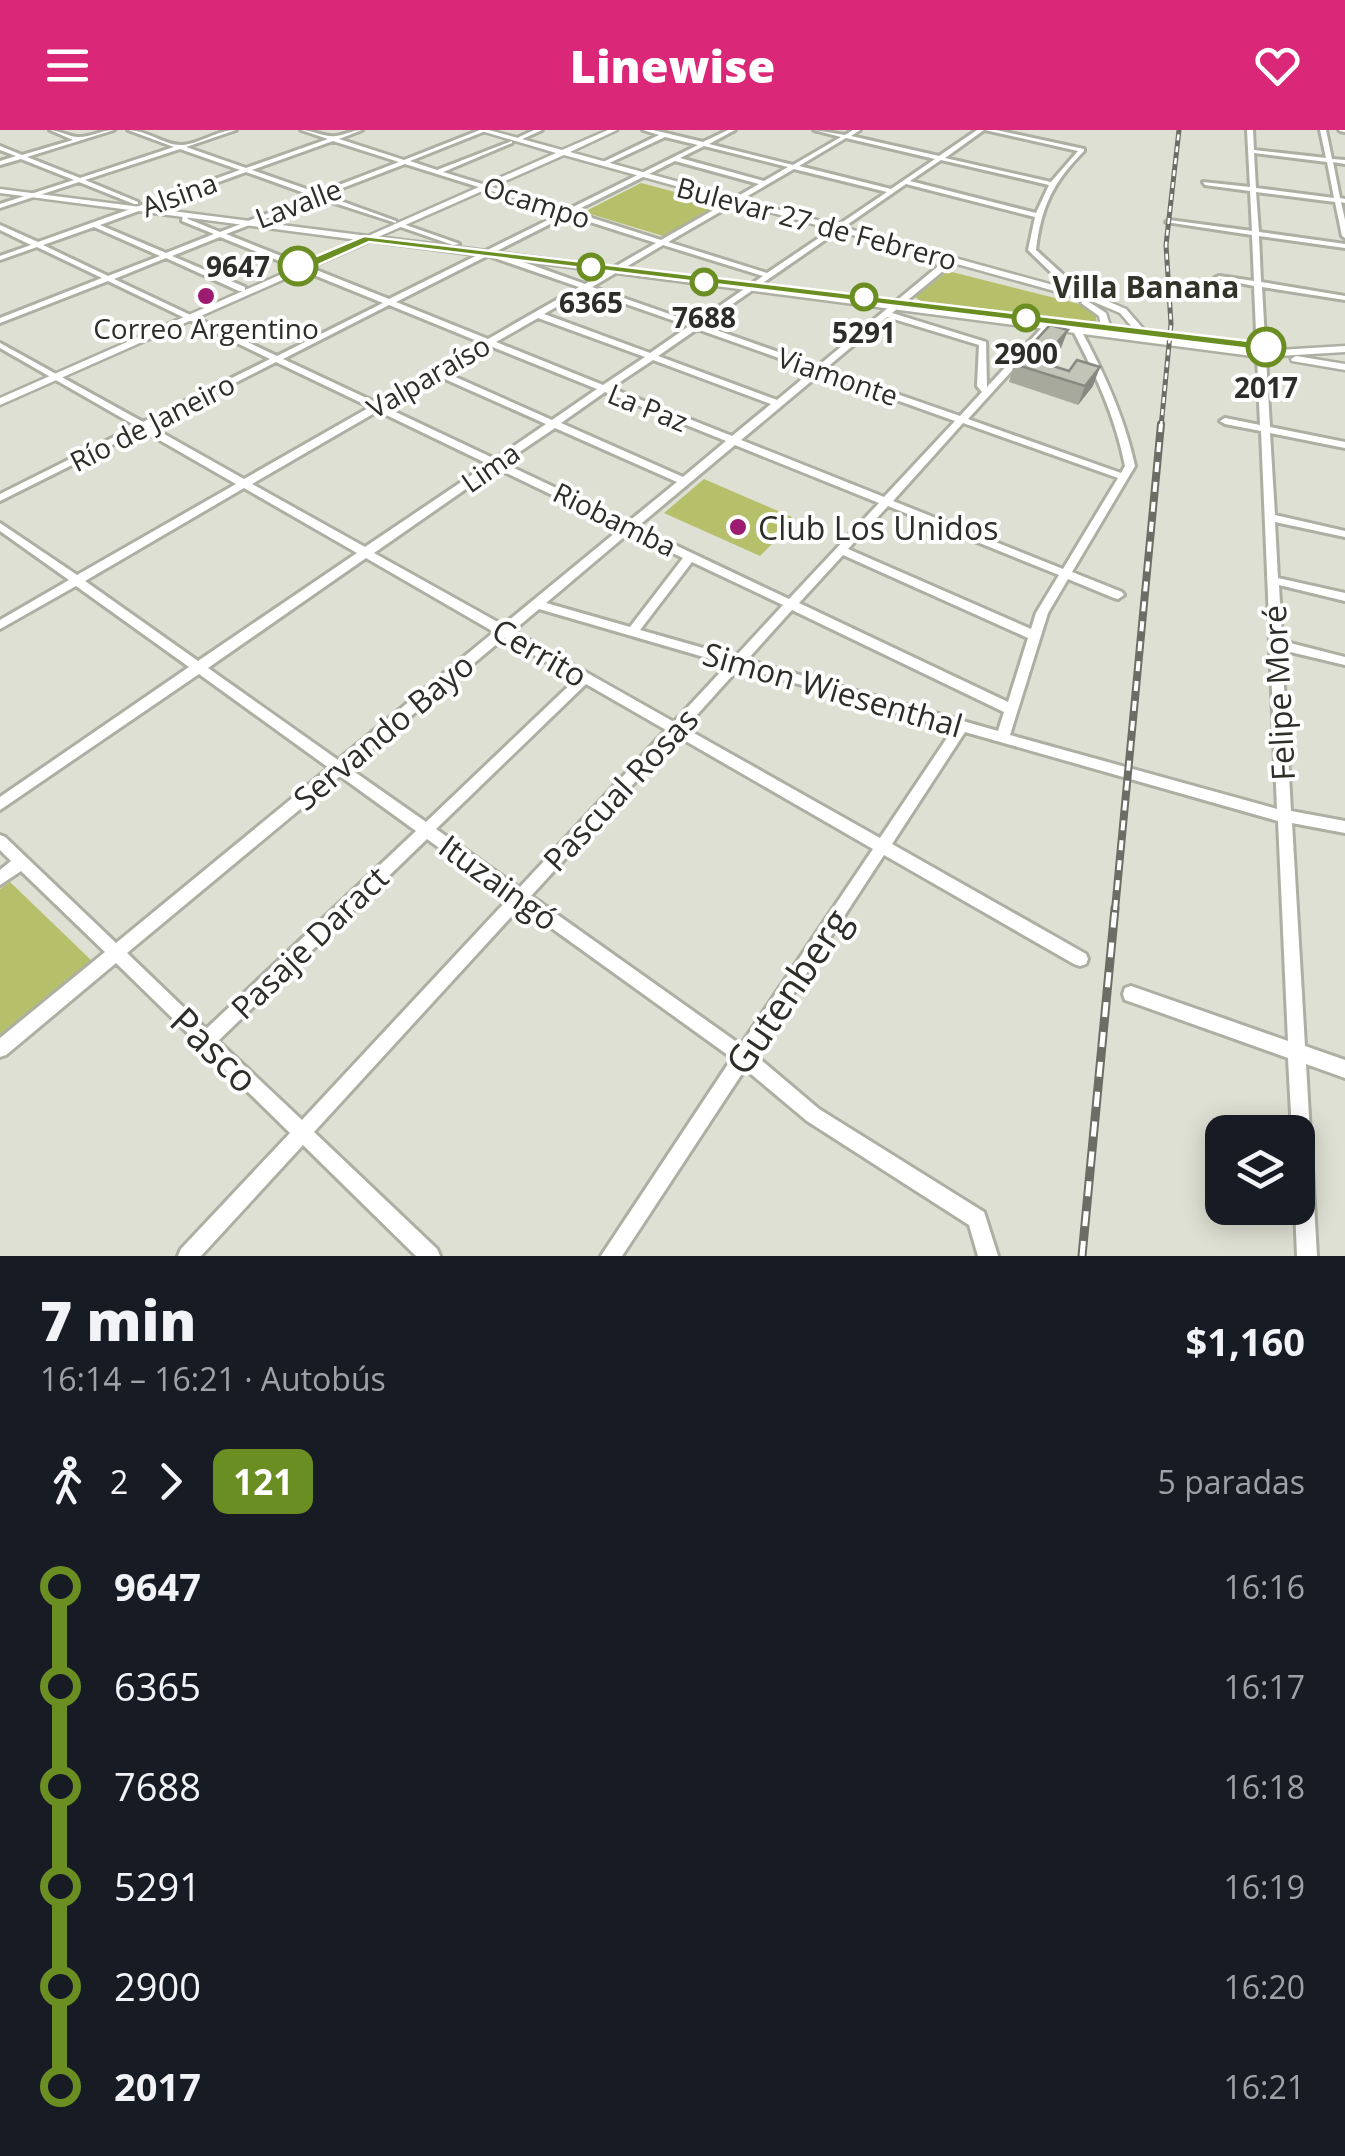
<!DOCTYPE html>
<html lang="es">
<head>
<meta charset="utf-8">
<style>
	body { margin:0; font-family:"Open Sans",sans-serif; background:#242831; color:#f1f3f6; height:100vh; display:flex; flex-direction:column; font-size:38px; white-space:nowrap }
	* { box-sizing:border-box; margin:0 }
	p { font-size:32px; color:#9ea1a6 }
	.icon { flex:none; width:55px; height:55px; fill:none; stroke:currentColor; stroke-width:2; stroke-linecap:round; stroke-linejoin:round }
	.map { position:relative; height:1126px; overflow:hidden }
	.sheet { display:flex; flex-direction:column; background:#171b24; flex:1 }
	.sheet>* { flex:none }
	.badge { padding:0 20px; border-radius:15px; font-size:35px; line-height:65px }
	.fabs { position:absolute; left:1205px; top:985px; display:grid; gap:20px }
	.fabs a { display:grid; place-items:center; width:110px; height:110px; border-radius:20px; background:#171b24; box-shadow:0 5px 25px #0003; font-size:50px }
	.map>.badge { position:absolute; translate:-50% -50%; box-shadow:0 0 0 5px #fff }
	.legs { display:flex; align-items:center; gap:15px; height:110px; padding:0 40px; font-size:32px }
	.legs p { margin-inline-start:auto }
	.overview { display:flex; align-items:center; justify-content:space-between; height:170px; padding:0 40px }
	h1 { font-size:55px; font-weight:800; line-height:75px }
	ul { padding:0 40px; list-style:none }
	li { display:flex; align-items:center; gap:35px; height:100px; font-size:38px }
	li i { display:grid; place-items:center; width:15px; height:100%; margin:0 12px; background:currentColor }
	li i::after { content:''; width:25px; height:25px; margin:-12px; border:8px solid; border-radius:50%; background:#171b24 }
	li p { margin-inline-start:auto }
	li:first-child i { background:linear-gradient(#0000 50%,currentColor 0) }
	li:last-child i { background:linear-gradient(currentColor 50%,#0000 0) }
	header { display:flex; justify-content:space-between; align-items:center; height:130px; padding:0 40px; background:#db2777; color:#fff; font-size:45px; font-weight:800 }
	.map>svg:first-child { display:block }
	.green { fill:#b6bf6a }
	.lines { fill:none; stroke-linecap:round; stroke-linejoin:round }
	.minor-casing { stroke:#adafa2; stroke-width:6 }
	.major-casing { stroke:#adafa2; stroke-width:5 }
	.minor { fill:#fff; fill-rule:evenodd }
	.major { fill:#fff; fill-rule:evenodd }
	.rail-far2-casing { stroke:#6c6e66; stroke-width:5 }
	.rail-far1-casing { stroke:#6c6e66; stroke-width:8 }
	.rail-casing { stroke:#6c6e66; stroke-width:9 }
	.rail-far2 { stroke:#fff; stroke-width:2.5; stroke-dasharray:6; stroke-linecap:butt }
	.rail-far1 { stroke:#fff; stroke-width:4; stroke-dasharray:10; stroke-linecap:butt }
	.rail { stroke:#fff; stroke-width:5; stroke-dasharray:15; stroke-linecap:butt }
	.wall { fill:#a7a99d }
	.shaded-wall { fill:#888980 }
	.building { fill:#c2c4b7; stroke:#888980; stroke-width:2.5 }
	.line-1 { fill:#6b8e23; stroke:#fff; stroke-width:2.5 }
	.stop-1-dot { fill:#fff; stroke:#6b8e23; stroke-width:5 }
	.poi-dot { fill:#9b1c71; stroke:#fff; stroke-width:4 }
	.labels { text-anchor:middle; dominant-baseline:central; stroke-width:8; stroke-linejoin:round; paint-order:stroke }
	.far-street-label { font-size:28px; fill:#2d2e29; stroke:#fff }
	.far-stop-label { font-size:28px; font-weight:bold; fill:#2d2e29; stroke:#fff }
	.far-poi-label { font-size:28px; fill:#2d2e29; stroke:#fff }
	.far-neighbourhood-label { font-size:30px; font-weight:bold; fill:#323329; stroke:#fff }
	.poi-label { font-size:32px; fill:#2d2e29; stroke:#fff; text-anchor:start }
	.street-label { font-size:32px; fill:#2d2e29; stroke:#fff }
	.near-street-label { font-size:38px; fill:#2d2e29; stroke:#fff }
</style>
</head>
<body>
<header><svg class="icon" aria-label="menu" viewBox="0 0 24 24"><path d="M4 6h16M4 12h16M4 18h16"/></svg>Linewise<svg class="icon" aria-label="heart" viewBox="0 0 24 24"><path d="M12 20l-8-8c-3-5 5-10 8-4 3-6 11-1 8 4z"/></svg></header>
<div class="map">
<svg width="1345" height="1126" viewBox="0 0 1345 1126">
	<rect width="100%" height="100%" fill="#dee0d3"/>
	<!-- green -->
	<path class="green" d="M641 53 716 73 717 76 663 106 584 82Z
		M948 141 1083 175 1096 186 1097 195 922 172 915 167Z
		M704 349 792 387 771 407 776 410 760 426 664 383Z
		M10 752 92 831 0 905V759Z"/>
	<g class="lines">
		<!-- minor casing -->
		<g class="minor-casing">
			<path id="minor" d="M50 0C60 1 68 6 77 7 89 8 102 0 114 0L27 27 80 48 174 17 128 0C146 0 166 16 182 15 200 14 217 0 236 0L186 17 246 38 328 9 301 0C313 0 325 8 336 6 345 5 352 0 362 0L339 9 404 30 480 0H488L410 31 437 40 512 11V13L443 42 567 80 698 15 665 7 605 35H601V33L659 5 643 0H653L703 12 728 0H735L709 14 793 35 841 7 814 0 845 5 853 0H860L851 6 939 26 977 0H984L945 28 1051 52 1078 21 985 0H996L1084 19V21C1053 52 1041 77 1036 120L1069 150V163H1063L1062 153 1028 120 1035 87 906 54 702 195 818 236 948 128H954V132L892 183 986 212 987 257 1049 190 1056 192 968 289 1121 343 1125 336C1115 285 1094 241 1070 195L1077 193C1102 238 1124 285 1135 336L1072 442 1122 462 1124 465 1118 469 1114 468 1068 449 1048 483 1010 605 1277 679 1261 301 1225 294 1220 291 1225 288 1260 295 1254 156 1215 148 1219 146 1254 151 1252 105 1166 92 1169 90 1252 101 1250 61 1205 55 1203 52 1250 57 1247 0H1253L1254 20 1326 28 1320 0H1326L1332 29 1345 30V34L1333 32 1340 68 1345 69V73L1341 72 1345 90V108L1342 106 1335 72 1256 62 1259 102 1345 114V118L1259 106 1261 152 1345 166V170L1262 157 1270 297 1345 312V318L1270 303 1275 385 1345 401V407L1275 392 1278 448 1345 463V471L1279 455 1282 511 1345 527V535L1282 520 1291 681 1345 691V703L1292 693 1305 916 1345 930V948L1306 934 1317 1126H1297L1295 1078H1298V1002H1292L1288 928 1131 872 1125 870 1123 864 1125 858 1131 856 1288 911 1278 691 965 602 892 714 1086 824 1088 829 1086 834 1080 836 1074 834 884 725 754 924 819 979 984 1082 998 1126H978L969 1095 807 991 745 939 622 1126H601L732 928 521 776 314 1002 437 1119 440 1126H416L303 1015 201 1126H178L181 1119 290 1003 116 833 6 925 0 927V908L105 822 21 741 0 755V740L11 731 0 720V705L5 707 116 813 329 638 199 544 0 680V667L189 537 76 456 0 499V490L69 450 0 401V393L77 445 236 354 142 300 0 371V364L136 296 0 218V213L143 292 270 229 108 151 0 193V188L102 148 37 117 0 130V126L31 115 0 100V95L38 112 240 40 180 19 85 50 138 72V74H134L79 52 0 78V74L74 50 21 29 0 35V31L16 26 0 20V16L22 25 73 10ZM846 8 935 29 891 59 799 36ZM333 11 399 32 318 63 252 40ZM704 16 788 37 764 51 680 28ZM1254 23 1327 32 1334 68 1256 58ZM941 30 1049 55 1036 83 910 51ZM675 31 759 54 661 110 573 82ZM405 34 562 83 389 169 226 104 319 68 396 93V91L324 65ZM794 39 887 62 767 143 668 112ZM246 42 313 66 220 102 188 89 187 84H183L182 91 214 104 166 123 100 95ZM568 85 656 113 585 154 498 123H492V127L579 157 488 209 396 172ZM94 97 160 126 108 146 43 115ZM220 107 383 173 277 226 114 149 166 128 239 161H245V157L172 126ZM663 115 763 146 695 193 592 157ZM586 160 689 196 650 223 544 184ZM389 175 482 213 377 273 283 229ZM887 187 979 215 977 256 982 262 960 286 825 239ZM538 188 645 227 603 255 496 212ZM697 199 813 240 777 270 658 226ZM490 216 597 259 552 290 444 242ZM653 230 771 274 732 306 611 258ZM276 232 370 277 244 349 150 296ZM821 243 955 291 884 367 741 310ZM438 246 546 294 495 329 385 277ZM605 262 726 311 683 347 561 293ZM378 281 488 334 365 417 252 354ZM963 293 1118 348 1063 439 893 371ZM555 298 677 352 628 392 503 333ZM735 315 879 373 789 469 637 397ZM496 338 621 398 503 495 374 423ZM244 358 357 423 198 531 85 451ZM888 376 1059 445 1036 483 1031 499 848 419ZM630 402 683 428 630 497 546 473ZM843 425 1028 508 1008 572 799 473ZM366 428 494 502 338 630 208 538ZM692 432 783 475 735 527 640 500ZM539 479 728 534 674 592 513 501ZM792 480 1004 582 998 601 747 530ZM504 508 576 549 426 692 349 638ZM740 537 953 599 880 708 685 598ZM586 554 666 600 519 758 436 699ZM677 606 873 719 741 915 531 766ZM340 646 416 701 206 899 127 823ZM427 709 509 768 302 990 218 911Z
				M534 0H542L518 11 513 10Z
				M1339 0H1345V2L1340 1Z
				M400 93 457 113 459 114 453 115 398 96 397 95Z"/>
		</g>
		<!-- major casing -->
		<g class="major-casing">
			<path id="major" d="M478 0H489L562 20 608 0H617L570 22 1100 168 1126 179 1146 202V206L1260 221 1345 216V222L1260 227 370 111 0 275V268L359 110 0 63V59L368 106 556 23ZM564 25 1094 172 1120 183 1139 205 1112 202 1106 183 1086 170 1081 173 1099 186 1102 201 378 107Z
				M1296 226 1345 234V240L1292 231 1291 229Z"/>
		</g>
		<!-- minor -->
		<use href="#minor" class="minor"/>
		<!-- major -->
		<use href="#major" class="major"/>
		<!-- rail-far2 casing -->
		<g class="rail-far2-casing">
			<path id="rail-far2" d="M1161 297 1171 194 1166 115 1179 0"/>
		</g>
		<!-- rail-far1 casing -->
		<g class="rail-far1-casing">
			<path id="rail-far1" d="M1115 780 1161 294"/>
		</g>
		<!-- rail casing -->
		<g class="rail-casing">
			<path id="rail" d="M1082 1126 1115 778"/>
		</g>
		<!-- rail-far2 -->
		<use href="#rail-far2" class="rail-far2"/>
		<!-- rail-far1 -->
		<use href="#rail-far1" class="rail-far1"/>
		<!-- rail -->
		<use href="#rail" class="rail"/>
	</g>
	<!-- wall -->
	<path class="wall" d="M1061 218 1048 234 1093 256 1078 275 1009 252 1014 234Z"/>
	<!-- shaded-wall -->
	<path class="shaded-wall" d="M1068 200 1061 218 1041 242 1040 232Z
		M1100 237 1093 256 1078 275 1085 256Z"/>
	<!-- building -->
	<path class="building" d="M1050 195 1068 200 1040 232 1069 241 1077 230 1100 237 1085 256 1014 234Z"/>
	<!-- line-1 -->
	<path class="line-1" d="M364 106 1266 213 1273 217 1266 221 369 112 307 140 293 136Z"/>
	<!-- markers -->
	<g class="stop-1-dot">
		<circle cx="298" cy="136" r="18"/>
		<circle cx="591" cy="137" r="12"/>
		<circle cx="704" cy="152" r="12"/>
		<circle cx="864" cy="167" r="12"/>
		<circle cx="1026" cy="188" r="12"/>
		<circle cx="1266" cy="217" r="18"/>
	</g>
	<g class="poi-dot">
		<circle cx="206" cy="166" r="10"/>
		<circle cx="738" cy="397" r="10"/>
	</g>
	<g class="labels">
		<!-- far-street labels -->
		<g class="far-street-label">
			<text transform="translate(179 64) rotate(-20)">Alsina</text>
			<text transform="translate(537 72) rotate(18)">Ocampo</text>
			<text transform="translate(298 73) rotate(-21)">Lavalle</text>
			<text transform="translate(817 93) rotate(15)">Bulevar 27 de Febrero</text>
			<text transform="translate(428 246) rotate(-30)">Valparaíso</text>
			<text transform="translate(838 246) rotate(19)">Viamonte</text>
			<text transform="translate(648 277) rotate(22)">La Paz</text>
			<text transform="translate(152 292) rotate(-27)">Río de Janeiro</text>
			<text transform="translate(490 337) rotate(-35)">Lima</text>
			<text transform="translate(615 389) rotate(26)">Riobamba</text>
		</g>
		<!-- far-stop labels -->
		<g class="far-stop-label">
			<text x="270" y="136" text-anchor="end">9647</text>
			<text x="591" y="172">6365</text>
			<text x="704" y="187">7688</text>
			<text x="864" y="202">5291</text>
			<text x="1026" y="223">2900</text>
			<text x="1266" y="257">2017</text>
		</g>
		<!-- far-poi labels -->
		<g class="far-poi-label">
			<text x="206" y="198">Correo Argentino</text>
		</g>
		<!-- far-neighbourhood labels -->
		<g class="far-neighbourhood-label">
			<text x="1146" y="156">Villa Banana</text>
		</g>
		<!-- poi labels -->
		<g class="poi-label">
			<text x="758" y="397">Club Los Unidos</text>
		</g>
		<!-- street labels -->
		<g class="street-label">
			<text transform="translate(540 522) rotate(30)">Cerrito</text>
			<text transform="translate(833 559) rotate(16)">Simon Wiesenthal</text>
			<text transform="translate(1278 563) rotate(-93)">Felipe Moré</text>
			<text transform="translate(383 601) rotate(-40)">Servando Bayo</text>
			<text transform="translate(620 659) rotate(-47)">Pascual Rosas</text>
			<text transform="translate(499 752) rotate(36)">Ituzaingó</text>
			<text transform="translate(309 812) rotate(-44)">Pasaje Daract</text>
		</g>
		<!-- near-street labels -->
		<g class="near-street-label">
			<text transform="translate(787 861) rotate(-56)">Gutenberg</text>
			<text transform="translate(215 919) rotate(44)">Pasco</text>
		</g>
	</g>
</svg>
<div class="fabs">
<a><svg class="icon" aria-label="layers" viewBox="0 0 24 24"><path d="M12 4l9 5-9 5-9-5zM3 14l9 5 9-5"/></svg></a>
</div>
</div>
<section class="sheet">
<div class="overview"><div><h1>7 min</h1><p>16:14 – 16:21 · Autobús</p></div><b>$1,160</b></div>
<div class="legs"><svg class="icon" aria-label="walk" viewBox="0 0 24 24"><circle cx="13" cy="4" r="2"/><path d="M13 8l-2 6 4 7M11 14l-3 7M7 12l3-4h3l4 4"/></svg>2<svg class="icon" aria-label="forward" viewBox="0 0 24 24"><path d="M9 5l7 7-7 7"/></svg><b class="badge" style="background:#6b8e23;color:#fff">121</b><p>5 paradas</p></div>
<ul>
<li><i style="color:#6b8e23"></i><b>9647</b><p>16:16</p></li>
<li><i style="color:#6b8e23"></i><span>6365</span><p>16:17</p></li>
<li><i style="color:#6b8e23"></i><span>7688</span><p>16:18</p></li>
<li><i style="color:#6b8e23"></i><span>5291</span><p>16:19</p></li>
<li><i style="color:#6b8e23"></i><span>2900</span><p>16:20</p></li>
<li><i style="color:#6b8e23"></i><b>2017</b><p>16:21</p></li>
</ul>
</section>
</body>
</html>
